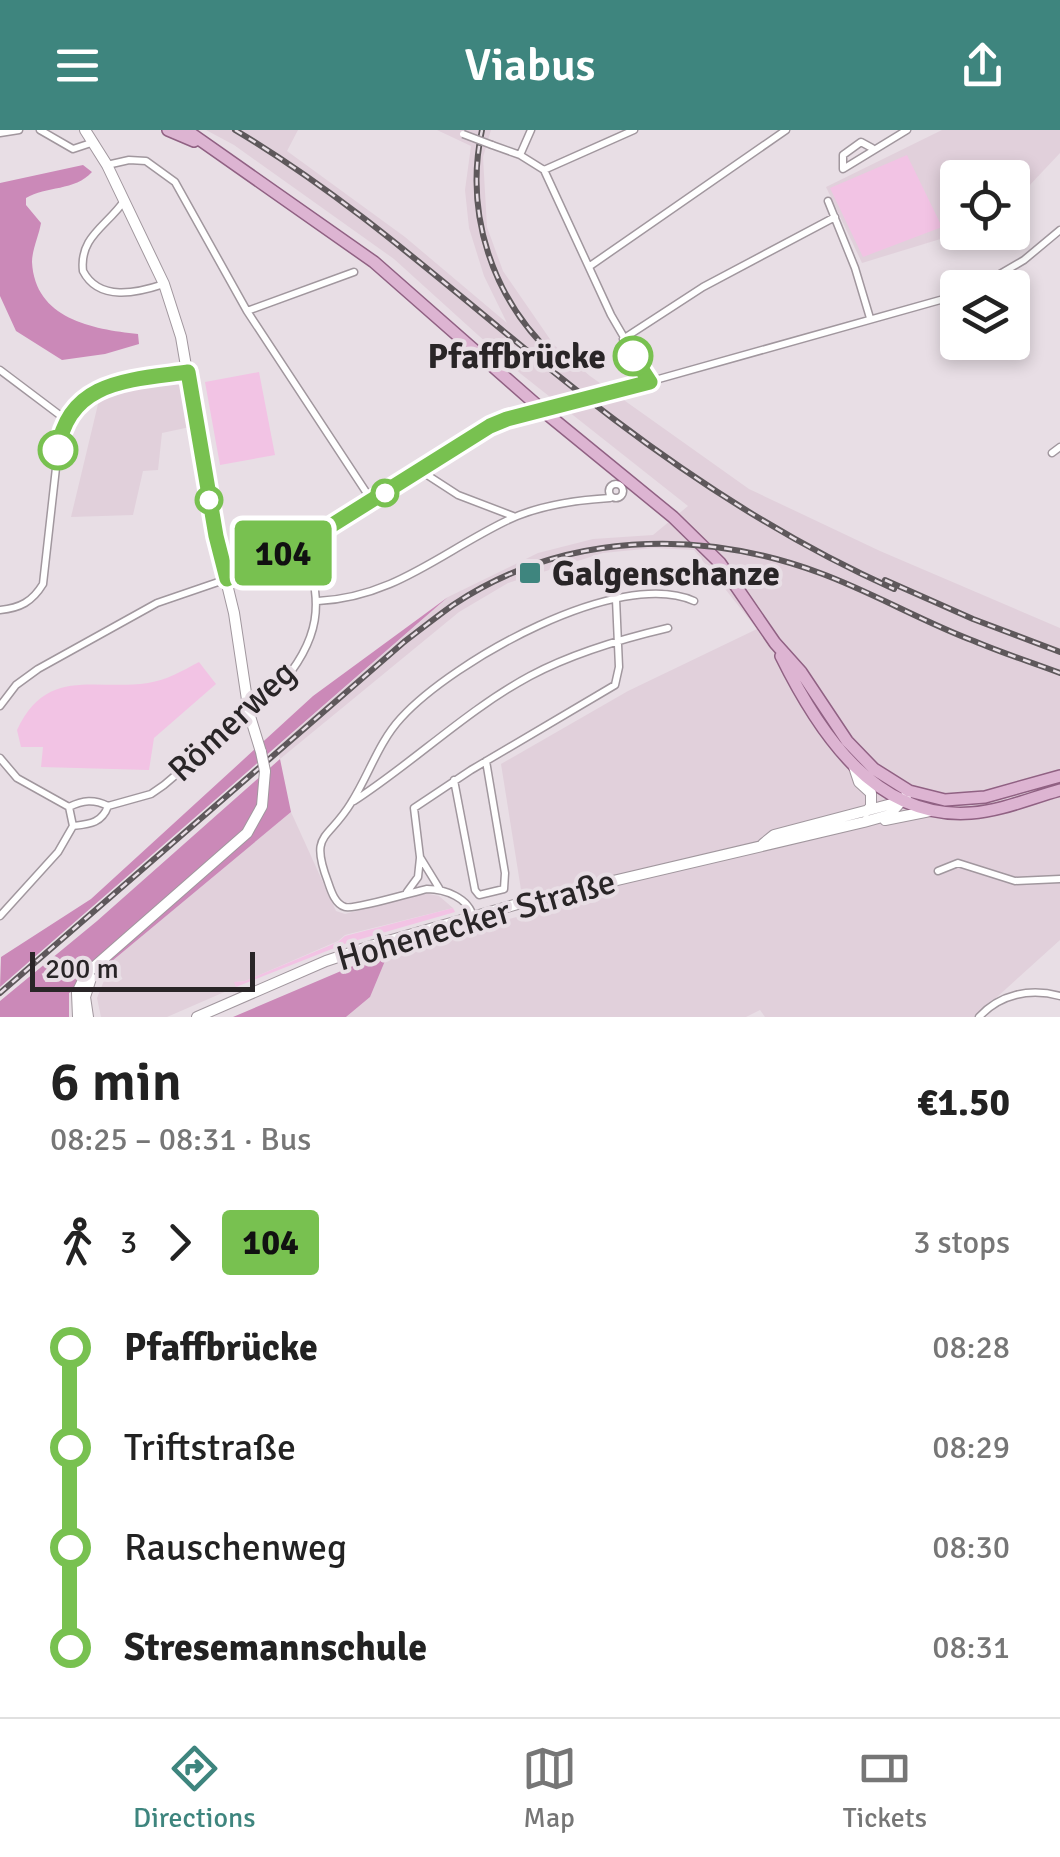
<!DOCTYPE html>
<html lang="en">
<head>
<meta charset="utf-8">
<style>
	body { margin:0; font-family:Signika,sans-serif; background:#f6f6f6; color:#222; height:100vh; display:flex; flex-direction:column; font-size:38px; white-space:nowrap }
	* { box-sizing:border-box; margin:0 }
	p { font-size:32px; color:#767676 }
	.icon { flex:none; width:55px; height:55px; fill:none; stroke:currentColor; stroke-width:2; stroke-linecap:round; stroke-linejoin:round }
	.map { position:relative; height:887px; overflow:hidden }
	.panel { display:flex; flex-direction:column; background:#fff; flex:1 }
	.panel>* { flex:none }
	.badge { padding:0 20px; border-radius:8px; font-size:35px; line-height:65px }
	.buttons { position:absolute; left:940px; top:30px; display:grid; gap:20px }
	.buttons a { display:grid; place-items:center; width:90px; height:90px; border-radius:10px; background:#fff; box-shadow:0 5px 15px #0003; font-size:50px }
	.scale { position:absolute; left:30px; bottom:25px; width:225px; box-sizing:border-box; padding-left:10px; border:5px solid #292527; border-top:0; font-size:28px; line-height:35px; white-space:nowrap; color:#292527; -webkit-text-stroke:8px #e8dee5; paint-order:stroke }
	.map>.badge { position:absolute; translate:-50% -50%; box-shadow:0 0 0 5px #fff }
	.legs { display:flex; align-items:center; gap:15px; height:110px; padding:0 50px; font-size:32px }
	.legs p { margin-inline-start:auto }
	.head { display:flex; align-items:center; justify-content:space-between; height:170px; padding:0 50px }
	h1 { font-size:55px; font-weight:600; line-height:75px }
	ul { padding:0 50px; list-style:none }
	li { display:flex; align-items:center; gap:35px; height:100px; font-size:38px }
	li i { display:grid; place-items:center; width:15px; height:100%; margin:0 12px; background:currentColor }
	li i::after { content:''; width:25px; height:25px; margin:-12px; border:8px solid; border-radius:50%; background:#fff }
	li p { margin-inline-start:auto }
	li:first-child i { background:linear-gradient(#0000 50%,currentColor 0) }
	li:last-child i { background:linear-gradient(currentColor 50%,#0000 0) }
	header { display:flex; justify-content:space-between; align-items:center; height:130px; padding:0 50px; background:#3e857e; color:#fff; font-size:45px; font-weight:600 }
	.menu { display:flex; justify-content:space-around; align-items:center; height:140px; border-top:2px solid #e0e0e0; background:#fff; font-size:28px; color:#767676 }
	.menu a { display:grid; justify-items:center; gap:5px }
	.menu .selected { color:#3e857e }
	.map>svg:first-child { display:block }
	.built { fill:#e1d0db }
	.green { fill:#f2c3e4 }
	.forest { fill:#cb89b8 }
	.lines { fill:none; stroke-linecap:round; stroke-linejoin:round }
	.street-casing { stroke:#a1979e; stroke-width:9 }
	.secondary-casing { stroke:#a1979e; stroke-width:12 }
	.primary-casing { stroke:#906183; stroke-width:14 }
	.street { stroke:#fff; stroke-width:6 }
	.secondary { stroke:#fff; stroke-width:10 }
	.primary { stroke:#ddb4d2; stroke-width:11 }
	.rail-casing { stroke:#5e585b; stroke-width:6 }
	.rail { stroke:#e8dee5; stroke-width:2.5; stroke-dasharray:8; stroke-linecap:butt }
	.street-bridge-casing { stroke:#a1979e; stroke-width:9; stroke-linecap:butt }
	.secondary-bridge-casing { stroke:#a1979e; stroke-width:12; stroke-linecap:butt }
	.street-bridge { stroke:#fff; stroke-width:6 }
	.secondary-bridge { stroke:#fff; stroke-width:10 }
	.line-1-casing { stroke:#fff; stroke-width:22 }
	.line-1 { stroke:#78c150; stroke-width:15 }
	.stop-1-dot { fill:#fff; stroke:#78c150; stroke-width:5 }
	.poi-dot { fill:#3e857e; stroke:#e8dee5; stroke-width:4 }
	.labels { text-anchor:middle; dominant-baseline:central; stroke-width:8; stroke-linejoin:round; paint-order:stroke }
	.stop-label { font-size:35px; font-weight:bold; fill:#292527; stroke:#e8dee5; text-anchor:end }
	.poi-label { font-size:35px; font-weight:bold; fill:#292527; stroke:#e8dee5; text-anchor:start }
	.street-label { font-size:35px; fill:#292527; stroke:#e8dee5 }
</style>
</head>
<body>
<header><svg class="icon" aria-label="menu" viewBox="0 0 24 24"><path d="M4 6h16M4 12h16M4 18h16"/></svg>Viabus<svg class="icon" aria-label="share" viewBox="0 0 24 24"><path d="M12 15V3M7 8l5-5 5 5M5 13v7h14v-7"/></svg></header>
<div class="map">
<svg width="1060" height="887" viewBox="0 0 1060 887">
	<rect width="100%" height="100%" fill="#e8dee5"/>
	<!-- built -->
	<path class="built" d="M206 0H298L287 21 405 107 507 193 484 146 469 98 465 60 471 16 437 0H491L483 27 487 97 503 141 554 215 590 246 749 359 880 421 1060 498V810L975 887H765L760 880 746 887H346L370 867 381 834 395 819 528 784 522 766 501 634 628 561 757 499 694 420 654 418 603 423 508 453 459 482 280 629 277 617 448 467 538 423 593 409 653 405 688 376 521 244 394 129 234 15Z
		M942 0H1060V23L1013 73 1012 48H958L960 103 862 133 826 57Z
		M183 251 190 297 162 303 158 340 143 341 133 385 71 387 99 270 128 259Z
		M291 682 336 781 345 784 424 763 439 766 453 778 345 805 338 811 245 851 235 852 236 857 167 887H101L97 868 112 831Z"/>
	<!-- green -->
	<path class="green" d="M907 25 942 97 863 127 830 58Z
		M259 242 275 325 220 335 205 252Z
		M199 532 216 554 154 608 149 640 41 637 43 617H21L17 600C47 536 94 561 148 553 167 550 182 541 199 532Z
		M453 778 455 782 347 813 236 857 234 852 245 851 338 812 345 806Z"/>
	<!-- forest -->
	<path class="forest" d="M83 35 92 42C75 61 46 56 26 68V75L41 93C39 105 32 120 32 132 35 189 92 199 138 204L139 214 105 224 62 230 16 201 0 166V53Z
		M448 467 0 857 1 827 91 769 313 566Z
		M280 629 291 682 112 831 96 848 69 863V887H0V871L97 791Z
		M387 826 370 867 346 887H233L367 830Z"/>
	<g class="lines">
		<!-- street casing -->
		<g class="street-casing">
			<path id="street" d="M40 0 73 19 94 12
				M0 3 19 0
				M492 15 520 25 544 40 611 185 650 252
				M872 18 861 12 843 25V39L907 0
				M520 25 531 0
				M107 35 129 30 146 31 175 52 247 181 372 371
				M544 40 634 0
				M124 71C107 96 79 107 83 141 99 172 137 163 164 154
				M828 71 855 138 870 188
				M590 136 786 0
				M976 158 1024 130 1060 100
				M247 181 354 142
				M623 209 703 157 835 87
				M0 240 65 289
				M641 254 958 165
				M1052 323 1060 317
				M421 341 458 365 513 386
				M609 361a7 7 0 1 1 14 0a7 7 0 1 1-14 0Z
				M318 471C394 467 440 423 506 391 536 376 577 370 610 368
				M0 480C20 478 32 472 43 454L58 320 65 289 82 270 110 256 187 242
				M0 576 16 555 38 539 157 473 227 449 302 414 490 296 524 285
				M0 628 17 648 69 677 73 696 58 722 0 786
				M454 650 475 760 479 765 504 759 505 743 486 631
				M354 671C414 632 467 580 530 546 573 523 621 509 668 498
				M108 676 151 664 164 655 277 559C320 511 326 472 302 414
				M69 677C83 670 94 669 108 676 102 693 90 694 73 696
				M938 741 958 733 1015 751 1060 749
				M439 758 420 727 414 678 471 640 615 555 619 537 616 469
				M407 762 418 747 420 728
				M473 787C469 768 445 759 427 759 413 762 354 780 345 777 335 774 331 761 328 752 309 702 328 711 351 673 369 645 378 613 401 588 453 531 619 437 694 471
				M979 887C1000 864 1030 858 1060 866"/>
		</g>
		<!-- secondary casing -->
		<g class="secondary-casing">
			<path id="secondary" d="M85 0 107 35 164 154 181 207 215 405 234 483 249 583 261 622
				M854 637 859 652 871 663V677L865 682
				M885 690 930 681
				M763 714 774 705 903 671
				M78 887 77 863 86 844 247 703 262 676 265 641
				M88 887 85 867 91 848
				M197 887 326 831 374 815 528 771 864 692 889 685 906 666"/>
		</g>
		<!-- primary casing -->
		<g class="primary-casing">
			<path id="primary" d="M168 0 194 11
				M186 0 374 132 547 284 673 387 720 433 775 513 801 542 847 611 874 639 909 661 945 670 985 667 1060 646
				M781 526C818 601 875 690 971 683 1001 681 1031 668 1060 660"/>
		</g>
		<!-- street -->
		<use href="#street" class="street"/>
		<!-- secondary -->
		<use href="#secondary" class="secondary"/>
		<!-- primary -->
		<use href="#primary" class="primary"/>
		<!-- rail casing -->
		<g class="rail-casing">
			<path id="rail" d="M235 0C373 82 487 194 615 290 701 355 795 415 894 459
				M482 0C464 83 492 169 555 227
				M885 450 973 489 1060 522
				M0 863 404 512C420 500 436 487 453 475 562 402 699 398 820 443 872 462 921 491 974 511 1002 523 1031 532 1060 543"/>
		</g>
		<!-- rail -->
		<use href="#rail" class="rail"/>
		<!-- street-bridge casing -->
		<g class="street-bridge-casing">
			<path id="street-bridge" d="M463 4 492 15
				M524 285 641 254"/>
		</g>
		<!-- secondary-bridge casing -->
		<g class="secondary-bridge-casing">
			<path id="secondary-bridge" d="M261 622 265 641"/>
		</g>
		<!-- street-bridge -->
		<use href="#street-bridge" class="street-bridge"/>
		<!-- secondary-bridge -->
		<use href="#secondary-bridge" class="secondary-bridge"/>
	</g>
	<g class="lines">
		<!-- line-1 casing -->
		<g class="line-1-casing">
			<path id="line-1" d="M58 320C68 250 131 250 188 242L216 406 227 449 302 414 490 296 507 289 650 252 633 226"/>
		</g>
		<!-- line-1 -->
		<use href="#line-1" class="line-1"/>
	</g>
	<!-- markers -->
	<g class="stop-1-dot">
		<circle cx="633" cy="226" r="18"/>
		<circle cx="58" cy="320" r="18"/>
		<circle cx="385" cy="363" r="12"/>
		<circle cx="209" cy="370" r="12"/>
	</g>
	<rect class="poi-dot" x="518" y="431" width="24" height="24" rx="5"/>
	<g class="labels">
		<!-- stop labels -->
		<g class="stop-label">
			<text x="606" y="226">Pfaffbrücke</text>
		</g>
		<!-- poi labels -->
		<g class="poi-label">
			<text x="552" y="443">Galgenschanze</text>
		</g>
		<!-- street labels -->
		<g class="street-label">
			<text transform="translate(232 591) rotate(-43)">Römerweg</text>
			<text transform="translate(476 790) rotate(-16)">Hohenecker Straße</text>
		</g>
	</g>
</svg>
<div class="buttons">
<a><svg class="icon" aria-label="locate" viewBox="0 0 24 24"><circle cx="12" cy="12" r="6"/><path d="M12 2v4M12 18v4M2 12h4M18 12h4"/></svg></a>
<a><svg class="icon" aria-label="layers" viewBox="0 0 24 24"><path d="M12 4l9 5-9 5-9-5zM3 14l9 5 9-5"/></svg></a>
</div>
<div class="scale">200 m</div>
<b class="badge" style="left:283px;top:423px;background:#78c150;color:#111">104</b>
</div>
<section class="panel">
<div class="head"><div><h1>6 min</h1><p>08:25 – 08:31 · Bus</p></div><b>€1.50</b></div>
<div class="legs"><svg class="icon" aria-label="walk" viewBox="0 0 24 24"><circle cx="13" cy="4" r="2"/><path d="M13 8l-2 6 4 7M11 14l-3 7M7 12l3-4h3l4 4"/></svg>3<svg class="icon" aria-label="forward" viewBox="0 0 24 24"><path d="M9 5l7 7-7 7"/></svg><b class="badge" style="background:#78c150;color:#111">104</b><p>3 stops</p></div>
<ul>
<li><i style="color:#78c150"></i><b>Pfaffbrücke</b><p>08:28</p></li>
<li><i style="color:#78c150"></i><span>Triftstraße</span><p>08:29</p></li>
<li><i style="color:#78c150"></i><span>Rauschenweg</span><p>08:30</p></li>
<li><i style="color:#78c150"></i><b>Stresemannschule</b><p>08:31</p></li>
</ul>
</section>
<nav class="menu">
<a class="selected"><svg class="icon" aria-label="directions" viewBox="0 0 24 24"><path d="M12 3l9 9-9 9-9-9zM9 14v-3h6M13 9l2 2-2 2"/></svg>Directions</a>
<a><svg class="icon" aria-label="map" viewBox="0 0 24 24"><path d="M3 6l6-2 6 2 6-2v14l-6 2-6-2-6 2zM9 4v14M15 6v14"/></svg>Map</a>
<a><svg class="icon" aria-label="tickets" viewBox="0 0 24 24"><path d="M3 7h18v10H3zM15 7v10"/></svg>Tickets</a>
</nav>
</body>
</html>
